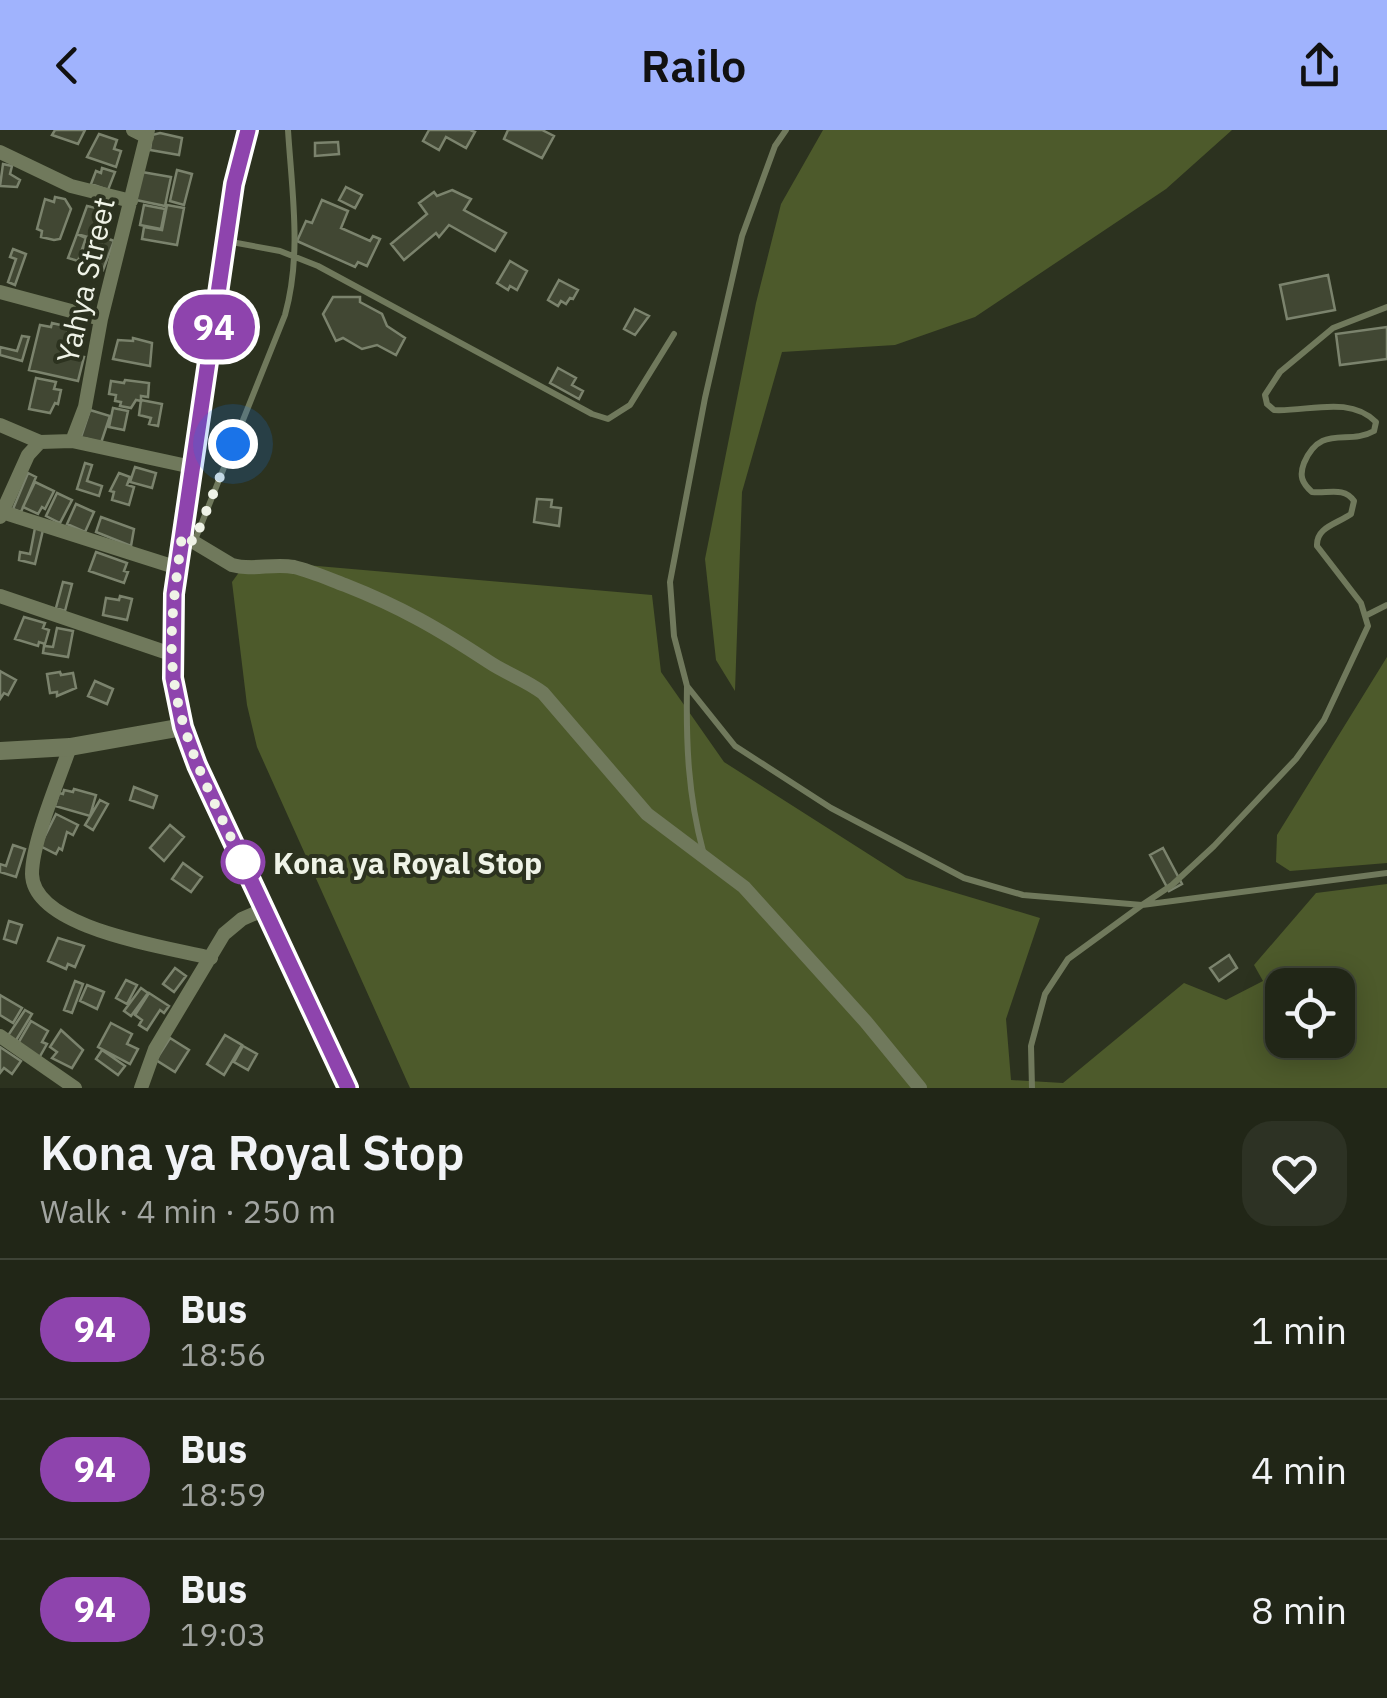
<!DOCTYPE html>
<html lang="en">
<head>
<meta charset="utf-8">
<style>
	body { margin:0; font-family:"IBM Plex Sans",sans-serif; background:#2d3224; color:#f1f3f6; height:100vh; display:flex; flex-direction:column; font-size:38px; white-space:nowrap }
	* { box-sizing:border-box; margin:0 }
	p { font-size:32px; color:#a2a5a1 }
	.icon { flex:none; width:55px; height:55px; fill:none; stroke:currentColor; stroke-width:2; stroke-linecap:round; stroke-linejoin:round }
	.map { position:relative; height:958px; overflow:hidden }
	.side { display:flex; flex-direction:column; background:#212617; flex:1 }
	.side>* { flex:none }
	.badge { padding:0 20px; border-radius:32px; font-size:35px; line-height:65px }
	.tools { position:absolute; left:1265px; top:838px; display:grid; gap:20px }
	.tools a { display:grid; place-items:center; width:90px; height:90px; border-radius:20px; background:#212617; box-shadow:0 5px 25px #0003,0 0 0 2px #3e4336; font-size:50px }
	.you { position:absolute; width:50px; height:50px; margin:-25px; border:8px solid #fff; border-radius:50%; background:#1a73e8; box-shadow:0 0 0 15px #1a73e833 }
	.map>.badge { position:absolute; translate:-50% -50%; box-shadow:0 0 0 5px #fff }
	.round { display:grid; place-items:center; flex:none; width:105px; height:105px; border-radius:30px; background:#2d3224 }
	.overview { display:flex; align-items:center; justify-content:space-between; height:170px; padding:0 40px }
	h1 { font-size:48px; font-weight:600; line-height:75px }
	ul { padding:0; list-style:none }
	li { display:flex; align-items:center; gap:30px; height:140px; padding:0 40px; border-top:2px solid #3e4336 }
	li div { flex:1 }
	li b { display:block; font-size:38px }
	li em { font-style:normal }
	li .badge { min-width:110px; font-weight:700; text-align:center }
	header { display:flex; justify-content:space-between; align-items:center; height:130px; padding:0 40px; background:#a0b3fd; color:#111; font-size:45px; font-weight:600 }
	.map>svg:first-child { display:block }
	.green { fill:#4d5a2b; fill-rule:evenodd }
	.building { fill:#414733; stroke:#7b836d; stroke-width:2.5 }
	.lines { fill:none; stroke-linecap:round; stroke-linejoin:round }
	.service { stroke:#70795c; stroke-width:6 }
	.minor { stroke:#70795c; stroke-width:14 }
	.tertiary { stroke:#70795c; stroke-width:18 }
	.line-casing { stroke:#fff; stroke-width:22 }
	.line { stroke:#8e44ad; stroke-width:15 }
	.walk { stroke:#eff3e7; stroke-width:10; stroke-dasharray:0 18 }
	.stop-dot { fill:#fff; stroke:#8e44ad; stroke-width:5 }
	.labels { text-anchor:middle; dominant-baseline:central; stroke-width:8; stroke-linejoin:round; paint-order:stroke }
	.street-label { font-size:30px; fill:#eff3e7; stroke:#2c321f }
	.stop-label { font-size:30px; font-weight:bold; fill:#eff3e7; stroke:#2c321f; text-anchor:start }
</style>
</head>
<body>
<header><svg class="icon" aria-label="back" viewBox="0 0 24 24"><path d="M15 5l-7 7 7 7"/></svg>Railo<svg class="icon" aria-label="share" viewBox="0 0 24 24"><path d="M12 15V3M7 8l5-5 5 5M5 13v7h14v-7"/></svg></header>
<div class="map">
<svg width="1387" height="958" viewBox="0 0 1387 958">
	<rect width="100%" height="100%" fill="#2c321f"/>
	<!-- green -->
	<path class="green" d="M823 0H1232L1166 59 975 187 895 215 782 222 742 362 735 561 716 530 705 429 756 173 781 74Z
		M248 430 652 465 661 542 724 632 906 748 1040 788 1006 889 1011 950 1063 953 1184 853 1226 870 1263 851 1254 835 1316 763 1387 754V958H410L257 617 247 575 232 452ZM1282 855H1338V910H1282Z
		M1387 527V733L1290 741 1276 732 1277 705Z"/>
	<!-- building -->
	<path class="building" d="M55 0H85L78 14 52 5Z
		M429 0H470L475 2 466 18 446 7 439 20 423 11Z
		M508 0H542L554 6 542 28 504 9Z
		M160 3 182 8 179 25 150 20 152 5Z
		M99 4 117 10 114 19 121 21 116 37 87 27Z
		M338 12 339 24 315 26V13Z
		M3 34 12 36 10 44 20 50 17 57 0 56Z
		M102 38 115 42 108 60 91 54 96 41 101 43Z
		M177 40 192 44 184 75 170 71Z
		M142 42 171 47 165 76 136 70Z
		M346 57 362 65 355 78 339 70Z
		M452 60 471 69 464 80 506 103 495 121 449 95 439 107 436 103 404 130 391 114 427 84 419 73 434 62 437 66Z
		M55 67 65 69 71 79 60 109 54 110 41 107 42 101 37 99 45 69 54 72Z
		M322 70 348 81 341 98 370 111 373 106 380 109 367 136 358 132 355 137 297 111 306 91 312 93Z
		M144 75 165 79 161 99 140 95Z
		M167 75 184 78 177 115 142 109 144 97 162 100Z
		M87 76 106 80 109 84 98 110 77 104Z
		M77 104 86 108 78 131 68 128Z
		M104 107 114 111 103 140 93 136Z
		M87 110 99 114 91 135 79 131Z
		M13 119 26 124 15 155 8 152 16 129 10 127Z
		M510 131 527 141 517 160 510 156 508 160 497 153Z
		M1328 145 1335 180 1287 189 1280 155Z
		M559 150 578 160 573 169 570 168 566 174 561 171 558 176 548 170Z
		M333 167H360V172L382 184 387 196 405 208 396 225 377 215 362 219 343 208 336 211 323 184Z
		M635 179 649 186 635 205 624 199Z
		M52 193 69 197 67 204 73 206 75 225 84 227 78 251 29 240 40 195 51 197Z
		M1387 197V229L1340 235 1336 204Z
		M22 206 29 207 22 231 0 225V217L17 221Z
		M133 208 152 213 150 236 113 229 118 210 133 211Z
		M558 238 576 248 572 255 583 261 579 269 550 253Z
		M36 248 56 252 54 259 61 260 58 274 55 273 50 283 29 279Z
		M125 250 149 253 148 267 141 266V271L136 270 131 278 120 276 121 272 115 271 116 265 109 264 111 251 124 253Z
		M141 270 162 274 158 296 149 294 151 288 139 285Z
		M113 278 128 281 124 300 109 297Z
		M90 280 110 286 101 313 81 307Z
		M85 333 92 335 87 351 102 356 99 366 77 359Z
		M135 337 156 343 152 358 130 352Z
		M28 343 36 347 21 382 13 379Z
		M119 343 130 347 127 355 134 357 129 375 112 370 114 362 110 361Z
		M35 352 54 361 45 379 42 377 38 384 23 377Z
		M57 363 72 370 60 393 46 386Z
		M537 369 552 370 551 377 561 378 559 396 534 392Z
		M76 374 94 382 85 402 67 394Z
		M101 387 134 399 131 416 96 402Z
		M35 398 43 400 35 434 19 430 20 422 30 424Z
		M96 422 127 433 124 441 128 442 124 453 89 441Z
		M63 452 72 454 65 481 56 478Z
		M120 466 132 469 127 490 103 485 106 468 119 470Z
		M24 487 45 493 43 498 49 500 45 514 39 512 38 516 15 509Z
		M57 498 73 501 68 527 43 523 44 516 53 517Z
		M0 541 16 550 8 565 4 563 0 569Z
		M60 542 61 545 73 543 76 558 57 566V562L50 563 47 544Z
		M95 551 113 559 107 574 88 566Z
		M134 657 157 666 153 678 130 670Z
		M74 659 96 665 90 686 55 676 59 663 63 664 64 660 73 662Z
		M100 670 108 674 93 700 85 695Z
		M56 684 78 695 73 705 67 702 62 720 59 718 56 724 40 716Z
		M170 695 184 707 164 731 150 718Z
		M13 715 25 719 16 747 0 742V734L6 736Z
		M1163 718 1182 754 1169 761 1150 725Z
		M183 733 202 747 191 762 172 749Z
		M9 791 22 795 16 813 4 809Z
		M58 808 84 816 75 837 68 834 66 839 48 831Z
		M1229 825 1237 838 1219 851 1210 838Z
		M175 838 186 846 174 862 163 854Z
		M126 850 137 855 127 874 116 868Z
		M75 851 83 854 72 883 64 880Z
		M87 855 104 862 97 879 80 871Z
		M141 858 148 863 131 886 124 881Z
		M149 863 169 876 164 883 160 880 147 900 139 895 142 890 135 885Z
		M0 865 22 878 13 893 0 885Z
		M25 880 32 884 15 912 7 907Z
		M31 891 48 901 42 912 47 914 39 928 17 915Z
		M111 893 132 904 127 914 138 919 130 934 98 917Z
		M61 900 83 920 72 938 52 928 57 922 50 917Z
		M225 905 242 915 224 945 207 934Z
		M170 908 189 920 175 942 156 930Z
		M243 916 257 924 248 940 234 932Z
		M0 917 21 931 12 944 4 938 0 943Z
		M102 920 125 936 118 945 96 929Z"/>
	<g class="lines">
		<!-- service -->
		<path class="service" d="M786 0 775 16 742 106 705 268 670 452 674 506 687 556 735 616 831 678 964 748 1023 765 1142 775 1172 755 1214 716 1296 629 1324 590 1368 496 1361 473 1317 416C1316 397 1337 394 1351 384L1354 371C1344 356 1327 364 1312 362 1302 353 1299 346 1304 333 1321 293 1348 316 1374 301L1376 292C1349 265 1308 282 1274 280L1267 274 1265 265 1280 242 1333 198 1387 177
			M226 111 280 121 318 136 592 284 608 289 630 275 674 204
			M195 410 285 185C302 124 292 63 288 0
			M1367 485 1387 475
			M687 556C686 613 688 665 703 721
			M1032 958 1031 916 1045 864 1068 829 1142 775 1387 743"/>
		<!-- minor -->
		<path class="minor" d="M133 0 147 7
			M0 22 71 56 131 71
			M0 162 101 189
			M0 295 40 312
			M72 311 85 277 101 189 148 0
			M2 382 178 438
			M0 387 28 325 40 312 72 311 192 337
			M182 405 232 435C252 441 273 433 294 437 311 441 329 449 345 455 401 477 439 499 489 532 507 544 526 550 543 563L647 684 744 757 866 892 920 958
			M0 466 171 524
			M70 617C59 649 32 712 32 744 33 799 168 817 211 828
			M0 906 75 958
			M141 958 155 919 224 804 242 789 265 779"/>
		<!-- tertiary -->
		<path class="tertiary" d="M248 0 234 53 174 464 173 547 183 597 197 635 348 958
			M0 621 70 617 183 597"/>
	</g>
	<g class="lines">
		<!-- line casing -->
		<g class="line-casing">
			<path id="line" d="M248 0 234 54 174 464 173 548 183 597 197 635 348 958"/>
		</g>
		<!-- line -->
		<use href="#line" class="line"/>
		<!-- walk -->
		<path class="walk" d="M233 314 194 412 182 405C177 446 170 487 172 527 175 605 216 674 248 743L243 732"/>
	</g>
	<!-- markers -->
	<circle class="stop-dot" cx="243" cy="732" r="20"/>
	<g class="labels">
		<!-- street labels -->
		<g class="street-label">
			<text transform="translate(85 150) rotate(-77)">Yahya Street</text>
		</g>
		<!-- stop labels -->
		<g class="stop-label">
			<text x="273" y="732">Kona ya Royal Stop</text>
		</g>
	</g>
</svg>
<div class="tools">
<a><svg class="icon" aria-label="locate" viewBox="0 0 24 24"><circle cx="12" cy="12" r="6"/><path d="M12 2v4M12 18v4M2 12h4M18 12h4"/></svg></a>
</div>
<div class="you" style="left:233px;top:314px"></div>
<b class="badge" style="left:214px;top:197px;background:#8e44ad;color:#fff">94</b>
</div>
<section class="side">
<div class="overview"><div><h1>Kona ya Royal Stop</h1><p>Walk · 4 min · 250 m</p></div><a class="round"><svg class="icon" aria-label="heart" viewBox="0 0 24 24"><path d="M12 20l-8-8c-3-5 5-10 8-4 3-6 11-1 8 4z"/></svg></a></div>
<ul>
<li><span class="badge" style="background:#8e44ad;color:#fff">94</span><div><b>Bus</b><p>18:56</p></div><em>1 min</em></li>
<li><span class="badge" style="background:#8e44ad;color:#fff">94</span><div><b>Bus</b><p>18:59</p></div><em>4 min</em></li>
<li><span class="badge" style="background:#8e44ad;color:#fff">94</span><div><b>Bus</b><p>19:03</p></div><em>8 min</em></li>
</ul>
</section>
</body>
</html>
